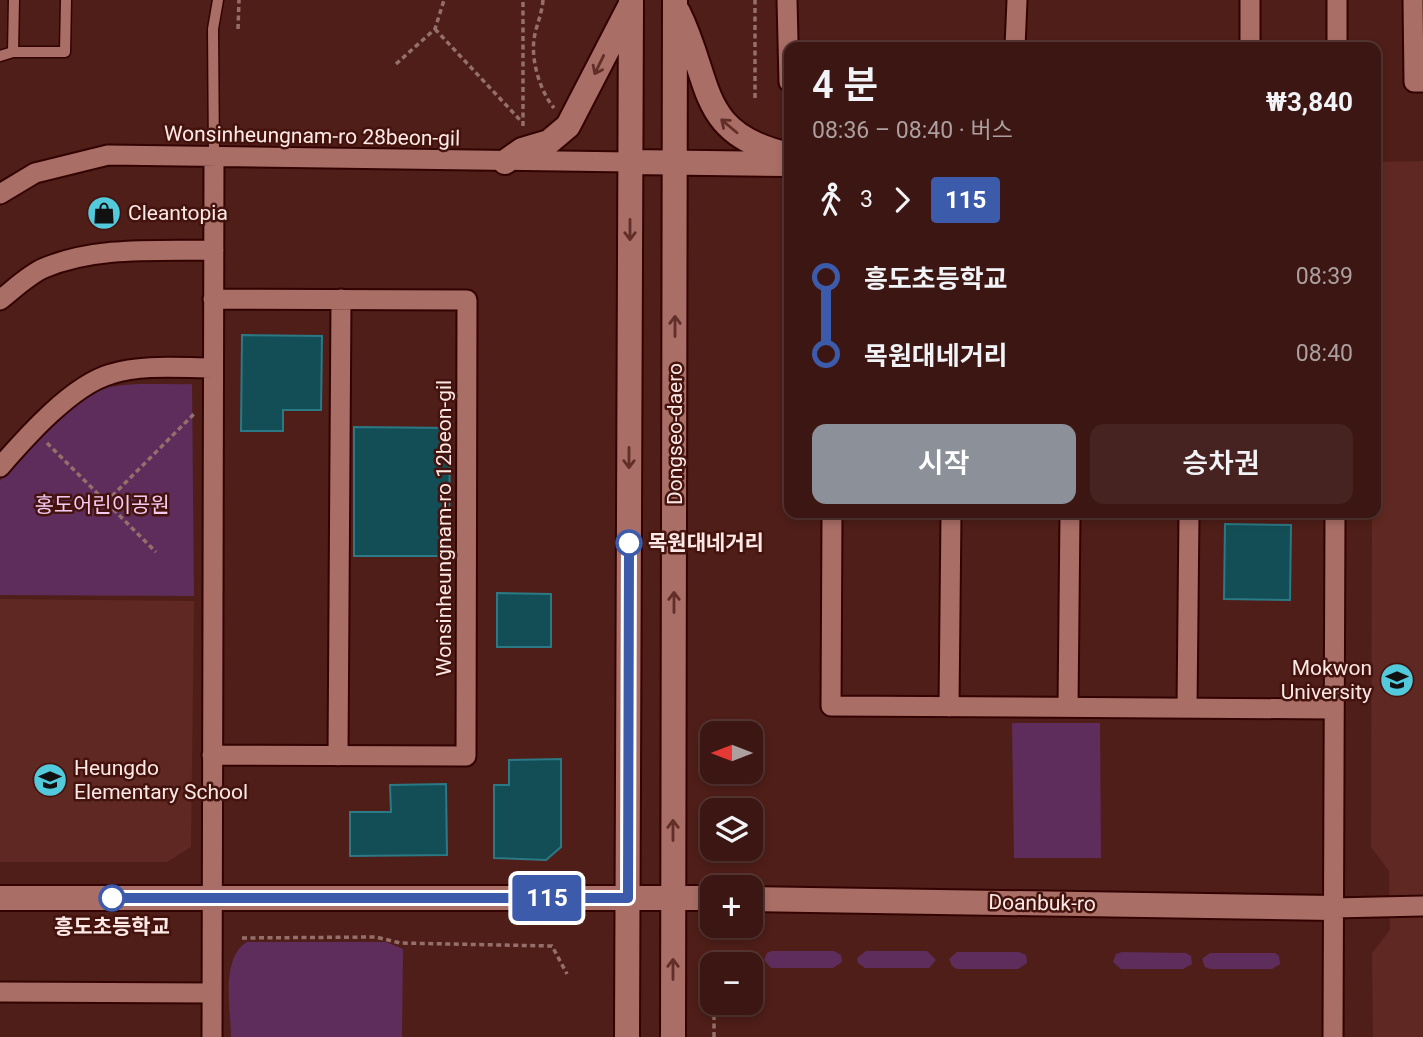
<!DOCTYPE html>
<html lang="ko">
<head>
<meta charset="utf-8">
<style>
	body { margin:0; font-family:Roboto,"Noto Sans KR",sans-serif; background:#462320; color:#f1f3f6; height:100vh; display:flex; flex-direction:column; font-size:26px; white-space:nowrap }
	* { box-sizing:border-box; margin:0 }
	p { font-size:23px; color:#ac9f9f }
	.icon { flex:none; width:38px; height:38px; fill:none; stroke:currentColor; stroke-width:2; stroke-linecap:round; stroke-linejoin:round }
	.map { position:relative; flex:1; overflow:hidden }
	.side { position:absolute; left:784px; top:42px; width:597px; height:476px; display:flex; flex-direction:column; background:#3b1612; border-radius:14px; box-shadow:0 4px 10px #0003,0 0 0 2px #543532 }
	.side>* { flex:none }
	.badge { padding:0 14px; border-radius:5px; font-size:24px; line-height:46px }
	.needle { width:46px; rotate:270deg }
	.tools { position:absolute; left:700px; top:721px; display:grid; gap:14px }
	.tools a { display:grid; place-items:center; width:63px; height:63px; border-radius:14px; background:#3b1612; box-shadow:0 4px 10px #0003,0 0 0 2px #543532; font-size:35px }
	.map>.badge { position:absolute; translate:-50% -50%; box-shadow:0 0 0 4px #fff }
	.legs { display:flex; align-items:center; gap:10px; height:77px; padding:0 28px; font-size:23px }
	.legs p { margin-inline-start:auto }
	.headline { display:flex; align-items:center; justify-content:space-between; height:119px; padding:0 28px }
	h1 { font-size:38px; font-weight:600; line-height:52px }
	.cta { display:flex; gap:14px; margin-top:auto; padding:14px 28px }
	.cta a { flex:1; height:80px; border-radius:14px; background:#8c9099; color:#fff; font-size:28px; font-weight:600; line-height:80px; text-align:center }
	.cta a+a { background:#462320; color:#f1f3f6 }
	ul { padding:0 28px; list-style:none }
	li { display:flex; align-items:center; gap:24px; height:77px; font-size:26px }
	li i { display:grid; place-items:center; width:10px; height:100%; margin:0 9px; background:currentColor }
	li i::after { content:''; width:18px; height:18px; margin:-9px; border:5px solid; border-radius:50%; background:#3b1612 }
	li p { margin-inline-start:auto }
	li:first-child i { background:linear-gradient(#0000 50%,currentColor 0) }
	li:last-child i { background:linear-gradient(currentColor 50%,#0000 0) }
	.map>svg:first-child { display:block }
	.built { fill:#602822 }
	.green { fill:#5e2d5c }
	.building { fill:#134e57; stroke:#2b7985; stroke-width:2 }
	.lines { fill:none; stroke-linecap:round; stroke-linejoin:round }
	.service-casing { stroke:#330302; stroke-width:13 }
	.minor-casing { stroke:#330302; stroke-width:23 }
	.tertiary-casing { stroke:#330302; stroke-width:28 }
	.path { stroke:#95706b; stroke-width:3.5; stroke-dasharray:5 3.5; stroke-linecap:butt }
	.service { stroke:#a96e66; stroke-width:10 }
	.minor { stroke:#a96e66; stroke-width:19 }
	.tertiary { stroke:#a96e66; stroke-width:24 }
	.oneway { stroke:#622e28 }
	.line-1-casing { stroke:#fff; stroke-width:16 }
	.line-1 { stroke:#3d5bab; stroke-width:10 }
	.stop-1-dot { fill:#fff; stroke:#3d5bab; stroke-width:3.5 }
	.labels { text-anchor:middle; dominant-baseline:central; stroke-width:5; stroke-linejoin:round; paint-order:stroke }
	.street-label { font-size:21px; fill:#fce8e5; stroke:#44130e }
	.poi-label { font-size:21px; fill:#fce8e5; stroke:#44130e; text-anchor:start }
	.park-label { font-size:21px; fill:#f4c9f1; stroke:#44130e }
	.stop-label { font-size:21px; font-weight:bold; fill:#fce8e5; stroke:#44130e; text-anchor:start }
</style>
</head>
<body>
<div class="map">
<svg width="1423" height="1037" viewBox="0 0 1423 1037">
	<rect width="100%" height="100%" fill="#4f1e18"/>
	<!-- built -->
	<path class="built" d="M1423 161V1037H1373L1372 953 1390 930 1389 871 1371 847 1372 513H1376V162Z
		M0 599 194 601 191 847 167 862H0Z"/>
	<!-- green -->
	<path class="green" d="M192 384 194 596 0 595V481C17 453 79 394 110 387 136 382 166 385 192 384Z
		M1012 723H1100L1101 858H1014Z
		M247 942H386L403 949 402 1037H231C231 1010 220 958 247 942Z
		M772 951H834L841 955 842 962 833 968H771L764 960 767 953Z
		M866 951H927L936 960 929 968H865L858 963 857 958Z
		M957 952H1019L1026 955 1027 963 1018 969H957L952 966 949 959Z
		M1122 952 1186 953 1191 956 1192 964 1183 969H1121L1113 962 1116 954Z
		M1210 953H1275L1279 956 1280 964 1272 969H1210L1205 967 1202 959Z"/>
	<!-- building -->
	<path class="building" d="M242 335 322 336 321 410H283V431H241Z
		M354 427 450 428 449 556H354Z
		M1225 524 1291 525 1290 600 1224 599Z
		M497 593 551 594V647H497Z
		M561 759V847L546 860 494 858V785H509V760Z
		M446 784 447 855 350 856V812H391L390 785Z"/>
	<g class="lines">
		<!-- service casing -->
		<g class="service-casing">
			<path id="service" d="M14 0 13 52H65L66 0
				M0 56 13 52
				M214 157 213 29 218 0"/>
		</g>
		<!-- minor casing -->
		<g class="minor-casing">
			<path id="minor" d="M787 0 789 82
				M1250 0V47
				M1337 0V47
				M1413 0 1414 82H1423
				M1015 47 1017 0
				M0 194 35 173 108 155 630 162
				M0 300C13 290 28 275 44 268 96 246 158 251 214 250
				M0 467C26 437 72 385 111 374 143 364 180 368 213 368
				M832 513 831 706 1334 709
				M949 707 951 513
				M1068 707 1070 513
				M1187 708 1189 513
				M212 755 466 756 467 300 213 299
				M338 756 341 299
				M1333 908 1423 906
				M0 992 212 993
				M212 1037 214 157
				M1333 1037 1335 513"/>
		</g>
		<!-- tertiary casing -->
		<g class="tertiary-casing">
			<path id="tertiary" d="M678 12C713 83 696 134 789 155
				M505 162 522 150 549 142 568 126 629 8
				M630 162 787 164
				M0 898H712
				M751 899 1333 908
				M627 1037 631 0
				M673 1037 675 0"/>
		</g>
		<!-- path -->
		<path class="path" d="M543 0C542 14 536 26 534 39 531 61 540 91 554 108
			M238 29 239 0
			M435 29 521 121
			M396 64 435 29 444 0
			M755 98V0
			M523 126V0
			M47 443 156 552
			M106 502 195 413
			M242 938 376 937 400 943 552 946 567 974
			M714 1037V1003"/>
		<!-- service -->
		<use href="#service" class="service"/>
		<!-- minor -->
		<use href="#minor" class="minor"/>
		<!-- tertiary -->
		<use href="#tertiary" class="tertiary"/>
	</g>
	<!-- one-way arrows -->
	<defs><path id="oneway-shaft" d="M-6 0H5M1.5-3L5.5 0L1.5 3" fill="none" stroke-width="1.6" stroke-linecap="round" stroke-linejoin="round" transform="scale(1.75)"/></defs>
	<g class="oneway">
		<use href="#oneway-shaft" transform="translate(599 65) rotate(116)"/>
		<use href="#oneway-shaft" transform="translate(729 126) rotate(-140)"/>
		<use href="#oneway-shaft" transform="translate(630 230) rotate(90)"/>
		<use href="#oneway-shaft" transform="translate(675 326) rotate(-90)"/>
		<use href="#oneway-shaft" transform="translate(629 458) rotate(90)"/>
		<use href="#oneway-shaft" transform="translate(674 602) rotate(-90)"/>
		<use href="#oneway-shaft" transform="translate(673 830) rotate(-90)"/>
		<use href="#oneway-shaft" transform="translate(673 969) rotate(-90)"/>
	</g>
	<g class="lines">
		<!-- line-1 casing -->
		<g class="line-1-casing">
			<path id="line-1" d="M112 898H628L629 543"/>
		</g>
		<!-- line-1 -->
		<use href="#line-1" class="line-1"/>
	</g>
	<!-- icons -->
	<defs>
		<g id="shop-disc" transform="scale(1.75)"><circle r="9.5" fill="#53cadc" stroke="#44130e"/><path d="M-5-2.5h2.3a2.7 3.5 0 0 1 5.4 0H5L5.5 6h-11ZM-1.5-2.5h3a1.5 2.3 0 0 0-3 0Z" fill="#111"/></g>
		<g id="university-disc" transform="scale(1.75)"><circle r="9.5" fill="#53cadc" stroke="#44130e"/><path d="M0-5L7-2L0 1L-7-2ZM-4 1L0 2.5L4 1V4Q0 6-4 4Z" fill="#111"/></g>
		<g id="school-disc" transform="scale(1.75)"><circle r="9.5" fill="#53cadc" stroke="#44130e"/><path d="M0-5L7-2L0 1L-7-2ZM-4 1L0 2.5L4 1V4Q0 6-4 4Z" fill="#111"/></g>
	</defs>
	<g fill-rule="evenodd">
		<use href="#shop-disc" x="104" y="213"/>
		<use href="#university-disc" x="1397" y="680"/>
		<use href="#school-disc" x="50" y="780"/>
	</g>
	<!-- markers -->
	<g class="stop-1-dot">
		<circle cx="629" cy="543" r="12"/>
		<circle cx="112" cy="898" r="12"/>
	</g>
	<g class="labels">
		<!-- street labels -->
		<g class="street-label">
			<text transform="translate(312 136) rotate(1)">Wonsinheungnam-ro 28beon-gil</text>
			<text transform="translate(675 434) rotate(-90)">Dongseo-daero</text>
			<text transform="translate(444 528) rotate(-90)">Wonsinheungnam-ro 12beon-gil</text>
			<text transform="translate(1042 903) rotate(1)">Doanbuk-ro</text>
		</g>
		<!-- poi labels -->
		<g class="poi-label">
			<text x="128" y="213">Cleantopia</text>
			<text x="1372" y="668" text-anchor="end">Mokwon<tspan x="1372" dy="24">University</tspan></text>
			<text x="74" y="768">Heungdo<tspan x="74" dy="24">Elementary School</tspan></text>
		</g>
		<!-- park labels -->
		<g class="park-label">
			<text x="102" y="505">홍도어린이공원</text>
		</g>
		<!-- stop labels -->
		<g class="stop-label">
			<text x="648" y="543">목원대네거리</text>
			<text x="112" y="927" text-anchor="middle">흥도초등학교</text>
		</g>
	</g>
</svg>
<div class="tools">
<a><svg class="needle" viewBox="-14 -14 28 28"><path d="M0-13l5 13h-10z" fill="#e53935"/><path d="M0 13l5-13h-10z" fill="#ac9f9f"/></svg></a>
<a><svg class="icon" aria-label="layers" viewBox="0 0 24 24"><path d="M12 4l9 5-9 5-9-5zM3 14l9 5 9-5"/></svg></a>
<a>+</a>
<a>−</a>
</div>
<b class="badge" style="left:547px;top:898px;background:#3d5bab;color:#fff">115</b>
<section class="side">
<div class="headline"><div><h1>4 분</h1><p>08:36 – 08:40 · 버스</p></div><b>₩3,840</b></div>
<div class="legs"><svg class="icon" aria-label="walk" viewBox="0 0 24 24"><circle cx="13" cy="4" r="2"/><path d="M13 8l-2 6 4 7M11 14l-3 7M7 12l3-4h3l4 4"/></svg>3<svg class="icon" aria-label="forward" viewBox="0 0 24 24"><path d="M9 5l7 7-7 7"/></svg><b class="badge" style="background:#3d5bab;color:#fff">115</b></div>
<ul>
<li><i style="color:#3d5bab"></i><b>흥도초등학교</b><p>08:39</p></li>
<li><i style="color:#3d5bab"></i><b>목원대네거리</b><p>08:40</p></li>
</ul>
<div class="cta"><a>시작</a><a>승차권</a></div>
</section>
</div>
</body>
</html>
